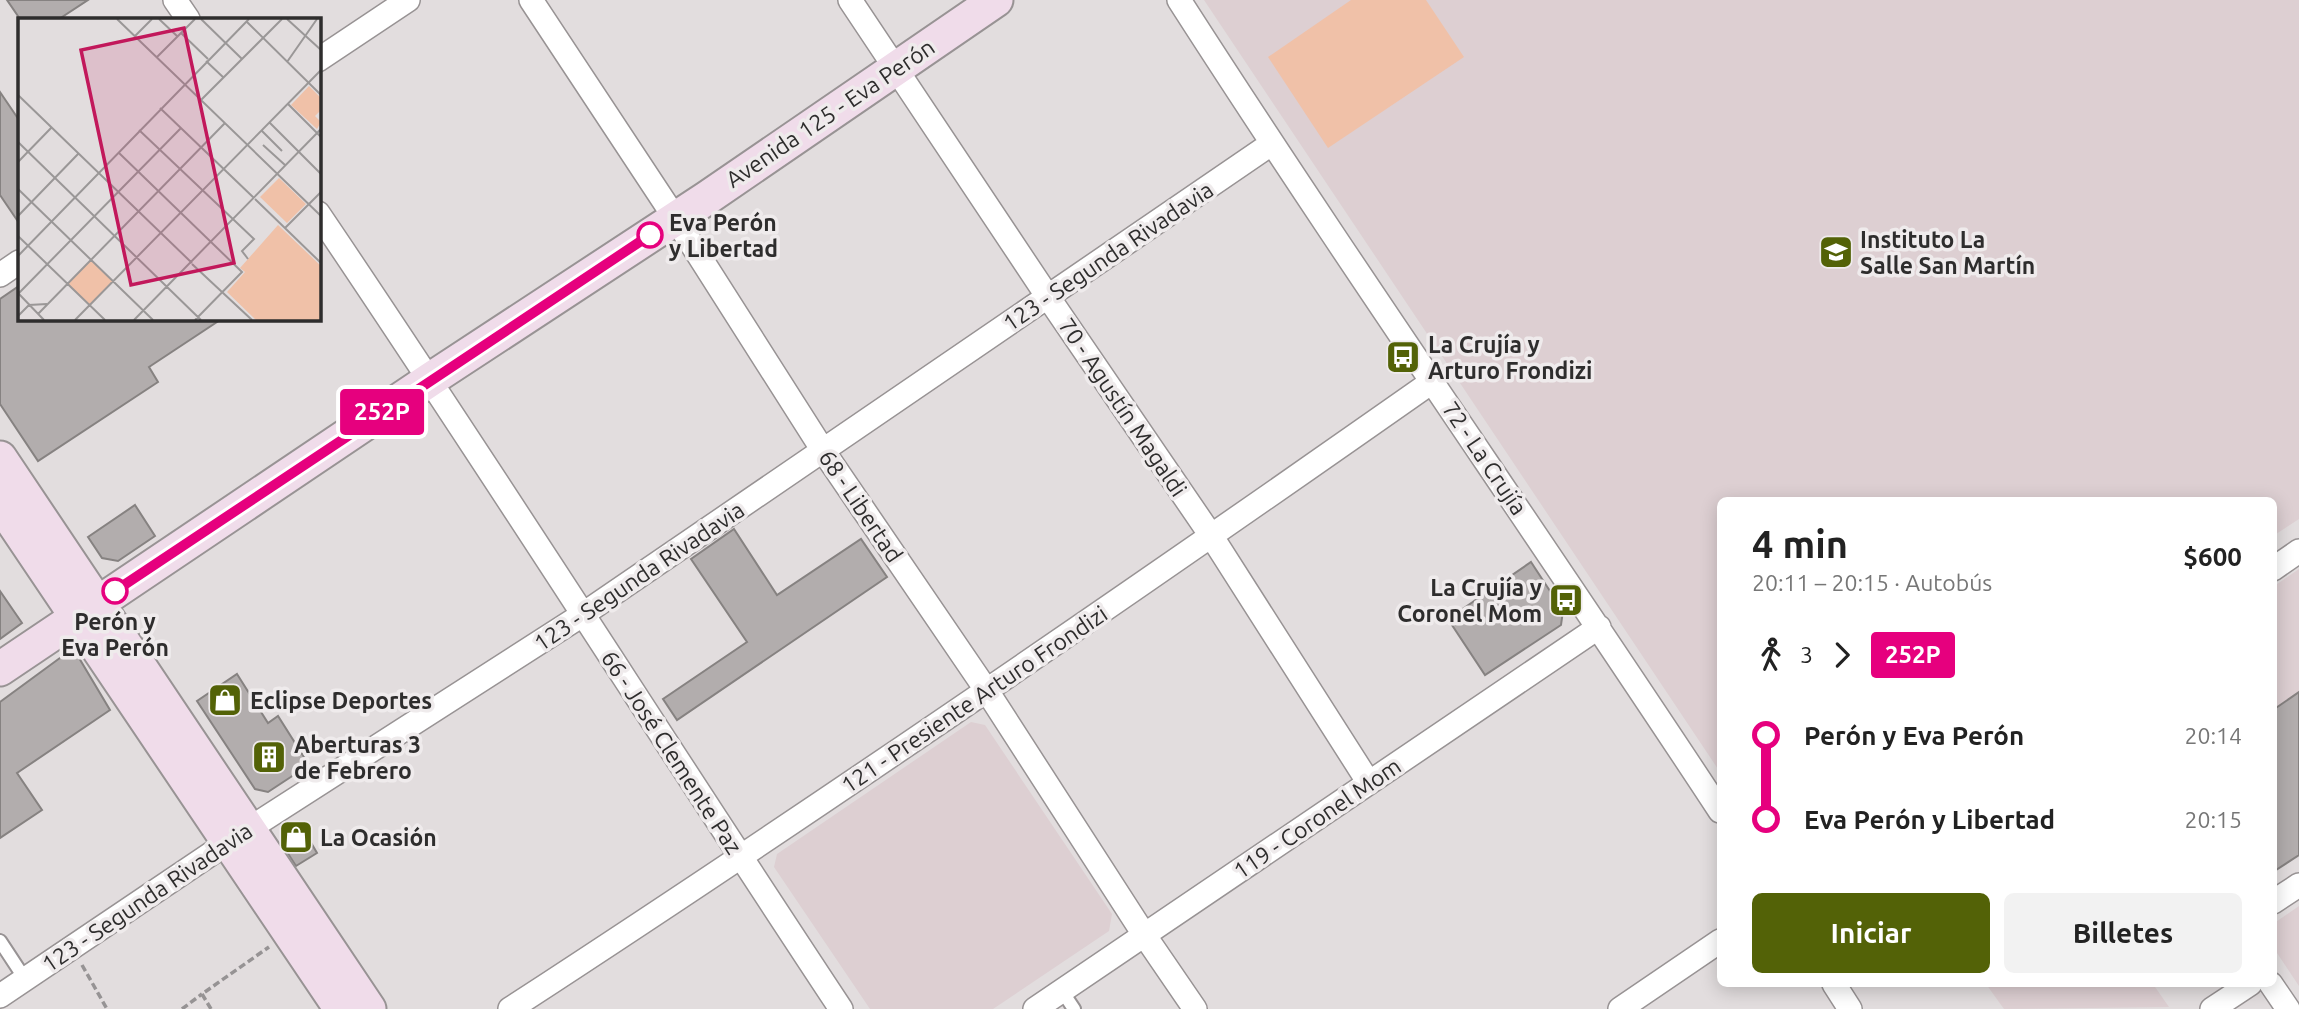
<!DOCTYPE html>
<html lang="es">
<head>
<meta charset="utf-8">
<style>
	body { margin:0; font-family:Ubuntu,sans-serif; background:#f2f2f2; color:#222; height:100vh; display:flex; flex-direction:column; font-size:26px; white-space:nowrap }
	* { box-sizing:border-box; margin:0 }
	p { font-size:23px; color:#767676 }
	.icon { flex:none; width:38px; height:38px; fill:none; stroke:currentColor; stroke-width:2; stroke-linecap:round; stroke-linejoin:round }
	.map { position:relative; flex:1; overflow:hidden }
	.details { position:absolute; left:1717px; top:497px; width:560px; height:490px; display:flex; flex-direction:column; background:#fff; border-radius:10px; box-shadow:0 4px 18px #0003 }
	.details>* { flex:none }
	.badge { padding:0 14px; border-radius:5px; font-size:24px; line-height:46px }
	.map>.badge { position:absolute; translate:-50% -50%; box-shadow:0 0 0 4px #fff }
	.legs { display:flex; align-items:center; gap:10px; height:77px; padding:0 35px; font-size:23px }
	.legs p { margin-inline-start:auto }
	.head { display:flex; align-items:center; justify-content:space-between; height:119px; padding:0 35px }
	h1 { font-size:38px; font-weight:700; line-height:52px }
	.action { display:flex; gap:14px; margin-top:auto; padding:14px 35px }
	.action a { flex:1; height:80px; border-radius:10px; background:#536207; color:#fff; font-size:28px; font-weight:700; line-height:80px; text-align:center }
	.action a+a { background:#f2f2f2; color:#222 }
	ul { padding:0 35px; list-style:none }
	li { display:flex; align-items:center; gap:24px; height:84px; font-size:26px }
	li i { display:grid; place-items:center; width:10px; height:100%; margin:0 9px; background:currentColor }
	li i::after { content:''; width:18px; height:18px; margin:-9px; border:5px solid; border-radius:50%; background:#fff }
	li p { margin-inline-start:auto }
	li:first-child i { background:linear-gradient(#0000 50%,currentColor 0) }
	li:last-child i { background:linear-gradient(currentColor 50%,#0000 0) }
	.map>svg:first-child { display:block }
	.built { fill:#ddcfd2 }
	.green { fill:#f0c1a8 }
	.building { fill:#b2adad; stroke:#868281; stroke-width:2 }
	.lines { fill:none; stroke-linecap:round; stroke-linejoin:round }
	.lane-casing { stroke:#989394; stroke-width:16 }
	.street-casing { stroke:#989394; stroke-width:26 }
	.secondary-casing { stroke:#989394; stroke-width:37 }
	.path { stroke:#969394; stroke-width:3.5; stroke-dasharray:7 3.5; stroke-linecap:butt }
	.lane { stroke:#fff; stroke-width:12 }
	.street { stroke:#fff; stroke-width:23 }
	.secondary { stroke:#f0dcea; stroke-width:33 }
	.line-1-casing { stroke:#fff; stroke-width:16 }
	.line-1 { stroke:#e6007e; stroke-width:10 }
	.stop-1-dot { fill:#fff; stroke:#e6007e; stroke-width:3.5 }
	.labels { text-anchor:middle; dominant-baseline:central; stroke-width:7; stroke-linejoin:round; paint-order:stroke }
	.street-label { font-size:23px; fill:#2e2d2d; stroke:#efebec }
	.stop-label { font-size:23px; font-weight:bold; fill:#2e2d2d; stroke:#efebec; text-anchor:start }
	.poi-label { font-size:23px; font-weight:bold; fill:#2e2d2d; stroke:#efebec; text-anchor:start }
	.inset-road { fill:none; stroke:#9a9797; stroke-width:2 }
	.view { fill:#c2185b; fill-opacity:0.15; stroke:#c2185b; stroke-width:3.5 }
	.inset-edge { fill:none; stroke:#2e2d2d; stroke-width:3.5 }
</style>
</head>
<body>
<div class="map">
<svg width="2299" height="1009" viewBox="0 0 2299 1009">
	<rect width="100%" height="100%" fill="#e2ddde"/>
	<!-- built -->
	<path class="built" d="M1204 0H2299V519L2273 536V500H1720V772Z
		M2299 569V855L2273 872V587Z
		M971 722 985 725 1112 914 1109 931 993 1009H870L774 867 777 854Z
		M2299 906V986L2273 947V924Z
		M1986 984H2153L2169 1007 2004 1009Z"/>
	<!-- green -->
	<path class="green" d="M1351 0H1426L1464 57 1328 148 1268 57Z"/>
	<!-- building -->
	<path class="building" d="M7 0H88L59 19H20Z
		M0 92 19 120V223L0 195Z
		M19 286V318H223L149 367 158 382 38 461 0 404V299Z
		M135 505 155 536 118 561 102 558 88 537Z
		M734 529 777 595 861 539 887 577 677 720 663 699 747 642 691 559Z
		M1531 562 1563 611 1561 625 1485 675 1448 619Z
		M0 591 22 623 0 639Z
		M64 655 79 658 110 710 17 773 42 810 0 838V702Z
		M237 674 268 723 278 716 309 765 268 792 255 789 197 701Z
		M2299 692V855L2273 872V710Z
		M299 822 317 853 296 866 282 844 285 830Z"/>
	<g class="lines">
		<!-- lane casing -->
		<g class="lane-casing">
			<path id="lane" d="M0 941 25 979
				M1062 991 1074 1009"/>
		</g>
		<!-- street casing -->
		<g class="street-casing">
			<path id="street" d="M175 0 188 19
				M531 0 675 218 824 452 987 691 1145 936 1195 1009
				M850 0 1048 297 1212 537 1369 783
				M1179 0C1355 274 1542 540 1720 811
				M318 60 408 0
				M318 213C496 476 666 745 841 1009
				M0 275 19 262
				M2273 569 2299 551
				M2273 902 2299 885
				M1834 984 1850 1009
				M2271 984 2288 1009
				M0 996 230 841 582 615 1271 144
				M510 1009C822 806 1128 595 1433 381
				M1035 1009 1599 627
				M1620 1009 1720 941
				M2212 1009 2250 984"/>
		</g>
		<!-- secondary casing -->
		<g class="secondary-casing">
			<path id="secondary" d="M0 458 369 1009
				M0 503 341 1009
				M0 669 431 379 707 198 996 0"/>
		</g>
		<!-- path -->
		<path class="path" d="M82 965 107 1009
			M182 1009 202 994
			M211 1009 202 994 269 947"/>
		<!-- lane -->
		<use href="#lane" class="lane"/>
		<!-- street -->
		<use href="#street" class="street"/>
		<!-- secondary -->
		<use href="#secondary" class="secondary"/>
	</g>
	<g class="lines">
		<!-- line-1 casing -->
		<g class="line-1-casing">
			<path id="line-1" d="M115 591 650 235"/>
		</g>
		<!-- line-1 -->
		<use href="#line-1" class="line-1"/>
	</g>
	<!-- icons -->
	<defs>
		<g id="school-square" transform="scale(1.75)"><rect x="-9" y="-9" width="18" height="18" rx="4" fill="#536207" stroke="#efebec"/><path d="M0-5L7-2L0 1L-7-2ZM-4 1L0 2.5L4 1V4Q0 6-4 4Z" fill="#fff"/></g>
		<g id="bus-square" transform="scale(1.75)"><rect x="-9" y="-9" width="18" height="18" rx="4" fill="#536207" stroke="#efebec"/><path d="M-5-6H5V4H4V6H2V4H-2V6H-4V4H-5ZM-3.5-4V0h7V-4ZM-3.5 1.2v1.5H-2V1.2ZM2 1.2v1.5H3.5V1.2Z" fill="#fff"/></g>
		<g id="shop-square" transform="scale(1.75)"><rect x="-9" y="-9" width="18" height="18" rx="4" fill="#536207" stroke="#efebec"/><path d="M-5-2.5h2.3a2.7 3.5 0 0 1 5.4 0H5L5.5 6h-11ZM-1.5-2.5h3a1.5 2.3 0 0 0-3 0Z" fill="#fff"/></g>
		<g id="building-square" transform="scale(1.75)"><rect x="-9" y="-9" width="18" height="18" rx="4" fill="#536207" stroke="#efebec"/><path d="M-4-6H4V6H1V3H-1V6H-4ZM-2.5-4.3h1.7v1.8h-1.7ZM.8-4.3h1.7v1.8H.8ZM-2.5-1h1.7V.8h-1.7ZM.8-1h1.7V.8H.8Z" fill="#fff"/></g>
	</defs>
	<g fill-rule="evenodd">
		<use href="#school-square" x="1836" y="252"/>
		<use href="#bus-square" x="1403" y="357"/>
		<use href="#bus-square" x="1566" y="600"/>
		<use href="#shop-square" x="225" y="700"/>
		<use href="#building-square" x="269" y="757"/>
		<use href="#shop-square" x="296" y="837"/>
	</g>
	<!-- markers -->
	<g class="stop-1-dot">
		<circle cx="650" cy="235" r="12"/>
		<circle cx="115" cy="591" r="12"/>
	</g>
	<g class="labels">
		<!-- street labels -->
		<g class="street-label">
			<text transform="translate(830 113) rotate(-34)">Avenida 125 - Eva Perón</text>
			<text transform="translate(1108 256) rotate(-34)">123 - Segunda Rivadavia</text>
			<text transform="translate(1123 407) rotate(56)">70 - Agustín Magaldi</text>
			<text transform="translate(1485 458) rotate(56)">72 - La Crujía</text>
			<text transform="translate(861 506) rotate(56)">68 - Libertad</text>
			<text transform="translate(639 576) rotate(-34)">123 - Segunda Rivadavia</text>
			<text transform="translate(974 699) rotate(-34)">121 - Presiente Arturo Frondizi</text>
			<text transform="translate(672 752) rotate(57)">66 - José Clemente Paz</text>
			<text transform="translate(1317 818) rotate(-34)">119 - Coronel Mom</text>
			<text transform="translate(147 897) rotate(-34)">123 - Segunda Rivadavia</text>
		</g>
		<!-- stop labels -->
		<g class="stop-label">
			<text x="669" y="222">Eva Perón<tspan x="669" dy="26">y Libertad</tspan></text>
			<text x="115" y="621" text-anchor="middle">Perón y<tspan x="115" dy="26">Eva Perón</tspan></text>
		</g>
		<!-- poi labels -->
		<g class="poi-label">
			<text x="1860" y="239">Instituto La<tspan x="1860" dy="26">Salle San Martín</tspan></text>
			<text x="1428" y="344">La Crujía y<tspan x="1428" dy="26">Arturo Frondizi</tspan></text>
			<text x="1542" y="587" text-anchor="end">La Crujía y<tspan x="1542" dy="26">Coronel Mom</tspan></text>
			<text x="250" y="700">Eclipse Deportes</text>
			<text x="294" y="744">Aberturas 3<tspan x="294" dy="26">de Febrero</tspan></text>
			<text x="320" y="837">La Ocasión</text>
		</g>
	</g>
	<!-- overview -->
	<g transform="translate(18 18)">
		<rect width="303" height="303" fill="#e2ddde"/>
		<path d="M291 68 303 80V92L297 98 303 104 299 111 273 87ZM261 160 288 186 269 205 242 179ZM260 207 303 248V302H238L209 274 227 254 222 250ZM73 242 95 263 72 288 49 266Z" fill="#f0c1a8"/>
		<path class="inset-road" d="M99 1 303 198M141 1 159 18M183 1 224 41M269 1 303 32M228 3 303 77M163 15 190 41M117 18 134 1M139 39 177 1M188 43 206 60M269 44 299 1M0 77 174 245M183 82 264 1M270 86 303 119M142 90 236 180M251 104 303 156M121 112 236 221 224 233 230 241M243 112 264 133M0 124 183 302M245 127 267 147M100 134 224 254 177 302M0 144 34 109M0 171 135 302M237 181 303 245M0 198 61 135M267 210 303 174M0 218 87 302M0 238 231 1M174 246 234 302M0 275 26 302M0 276 163 110M20 296 207 105M0 298 11 287 29 286M57 302 303 52M116 302 303 111"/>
		<path class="view" d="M166 10 216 245 113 267 63 32Z"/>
		<rect width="303" height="303" class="inset-edge"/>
	</g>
</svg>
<b class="badge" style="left:382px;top:412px;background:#e6007e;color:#fff">252P</b>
<section class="details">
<div class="head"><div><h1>4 min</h1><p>20:11 – 20:15 · Autobús</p></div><b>$600</b></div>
<div class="legs"><svg class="icon" aria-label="walk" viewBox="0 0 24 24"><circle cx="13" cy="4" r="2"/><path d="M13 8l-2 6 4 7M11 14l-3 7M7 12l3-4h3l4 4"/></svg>3<svg class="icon" aria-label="forward" viewBox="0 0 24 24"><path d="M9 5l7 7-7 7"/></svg><b class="badge" style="background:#e6007e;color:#fff">252P</b></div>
<ul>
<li><i style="color:#e6007e"></i><b>Perón y Eva Perón</b><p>20:14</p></li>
<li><i style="color:#e6007e"></i><b>Eva Perón y Libertad</b><p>20:15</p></li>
</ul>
<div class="action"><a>Iniciar</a><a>Billetes</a></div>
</section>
</div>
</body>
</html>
